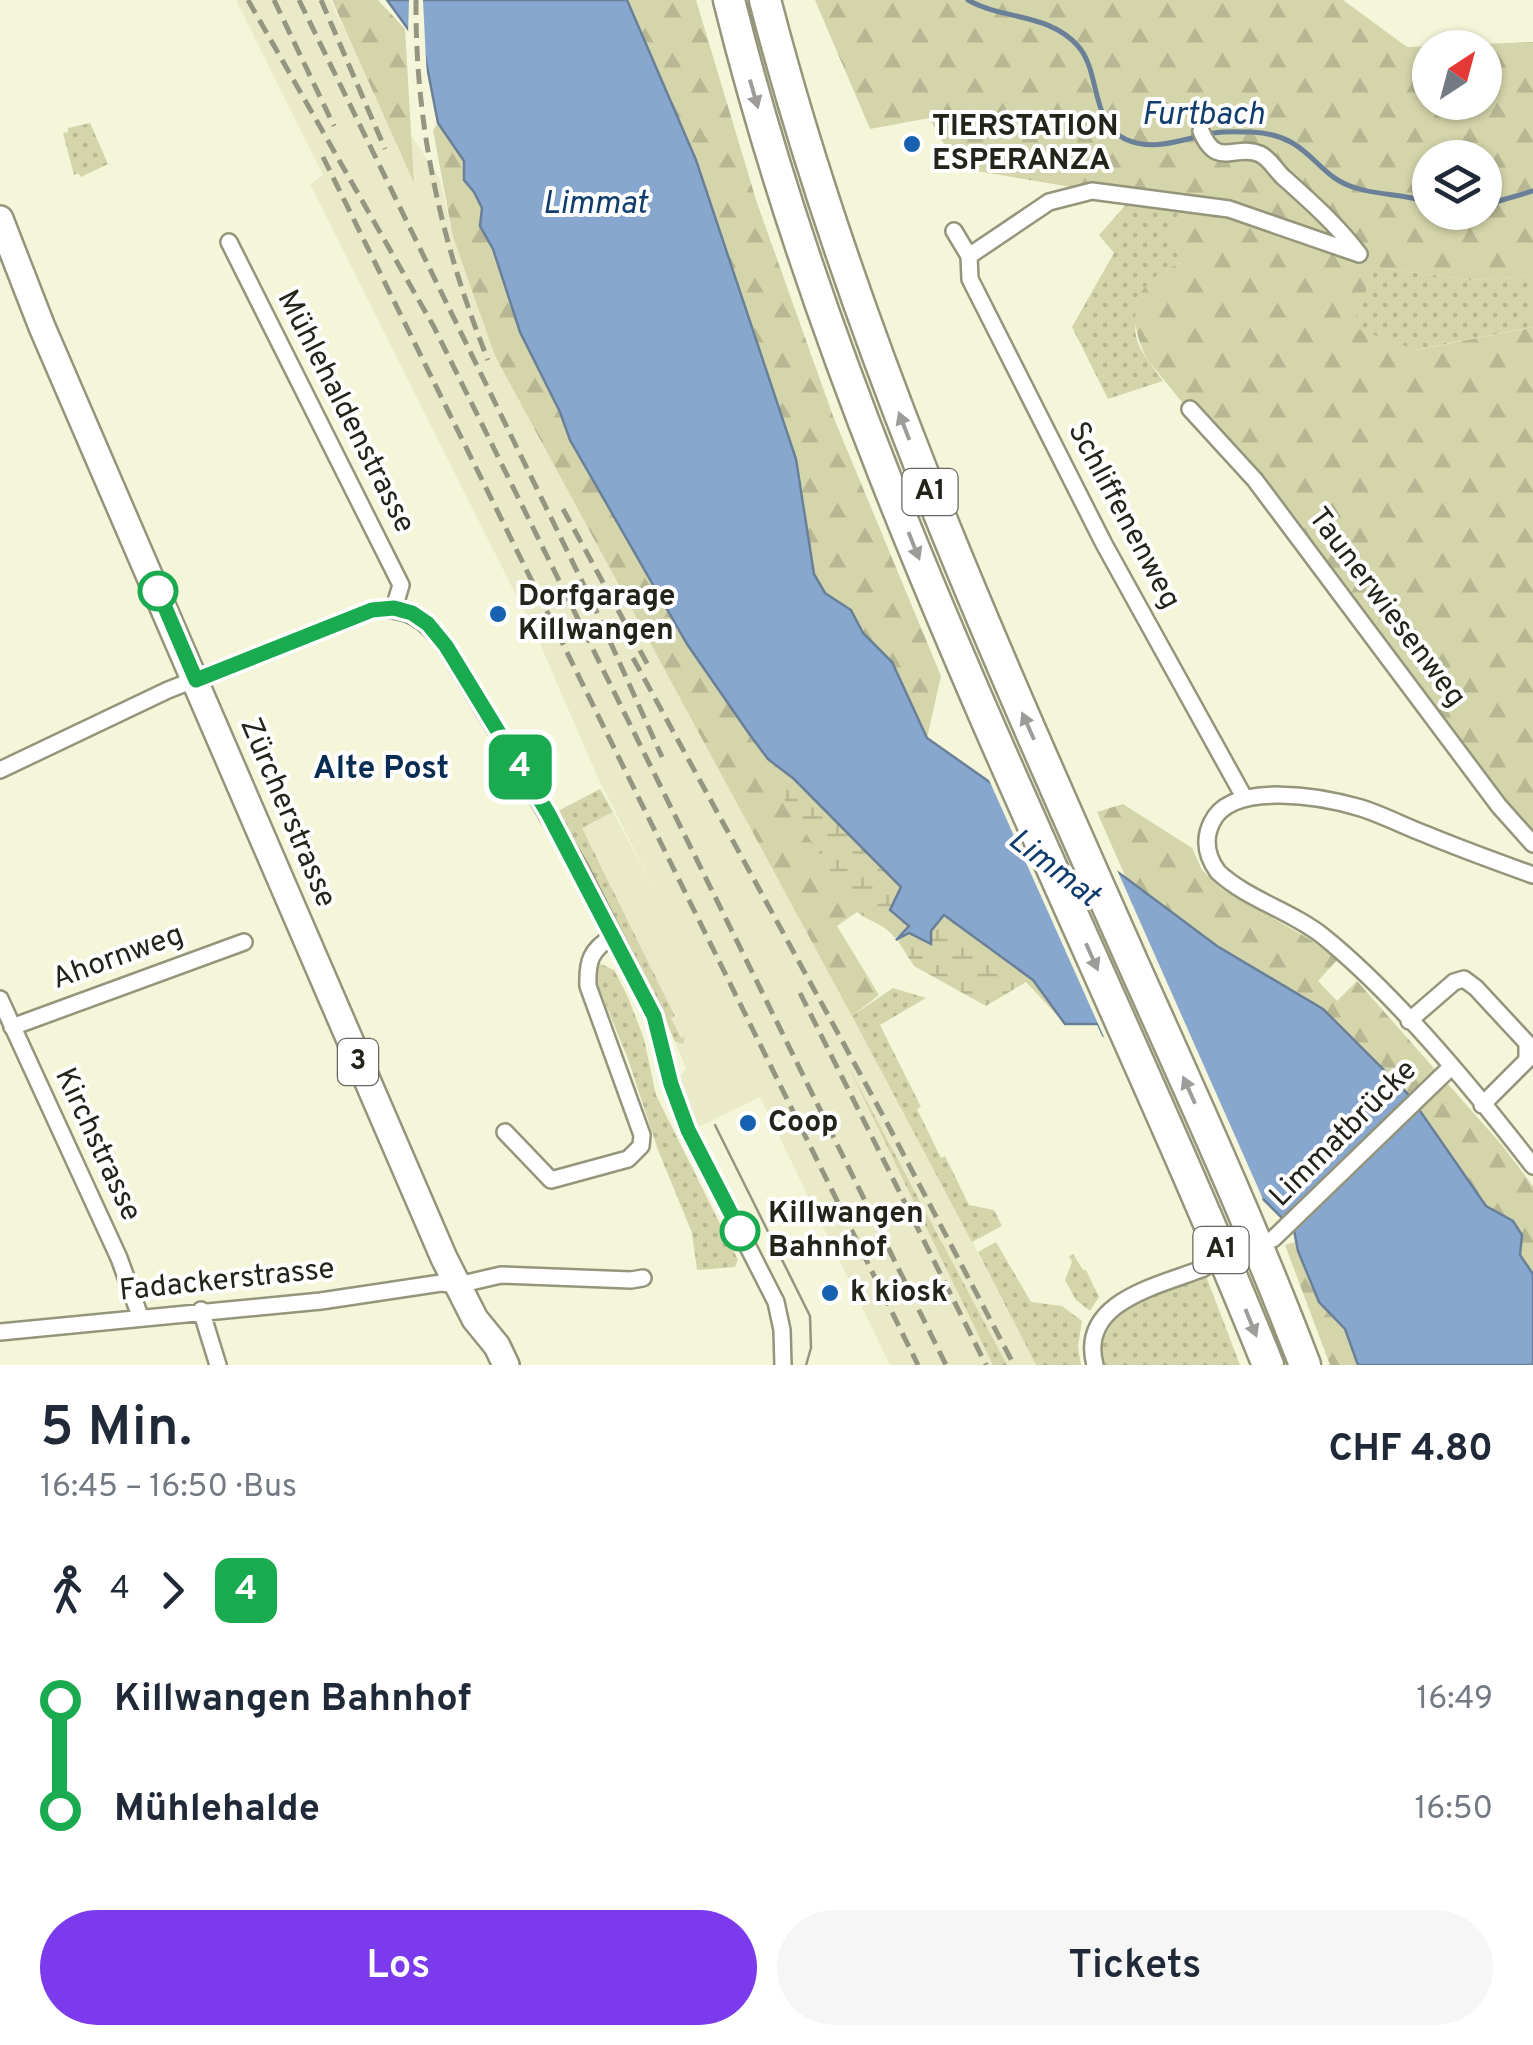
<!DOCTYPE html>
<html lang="de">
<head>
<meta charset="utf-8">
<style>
	body { margin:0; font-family:Overpass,sans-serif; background:#f6f6f7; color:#1f2937; height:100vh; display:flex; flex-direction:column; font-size:38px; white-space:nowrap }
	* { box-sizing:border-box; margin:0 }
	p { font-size:32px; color:#747a83 }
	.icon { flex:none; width:55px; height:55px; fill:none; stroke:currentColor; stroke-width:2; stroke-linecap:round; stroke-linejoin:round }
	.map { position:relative; height:1365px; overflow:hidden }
	.side { display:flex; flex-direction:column; background:#fff; flex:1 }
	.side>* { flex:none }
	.badge { padding:0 20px; border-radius:15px; font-size:35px; line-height:65px }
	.needle { width:65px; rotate:36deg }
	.fabs { position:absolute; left:1412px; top:30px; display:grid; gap:20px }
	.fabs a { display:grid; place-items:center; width:90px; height:90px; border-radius:50%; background:#fff; box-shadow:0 2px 8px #0004; font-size:50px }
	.map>.badge { position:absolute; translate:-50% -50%; box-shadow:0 0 0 5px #fff }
	.legs { display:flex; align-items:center; gap:15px; height:110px; padding:0 40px; font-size:32px }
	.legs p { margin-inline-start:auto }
	.overview { display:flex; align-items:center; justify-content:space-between; height:170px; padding:0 40px }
	h1 { font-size:55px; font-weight:600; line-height:75px }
	.action { display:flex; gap:20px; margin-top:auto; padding:20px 40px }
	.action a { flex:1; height:115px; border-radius:60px; background:#7c3aed; color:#fff; font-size:40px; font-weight:600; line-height:115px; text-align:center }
	.action a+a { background:#f6f6f7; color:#1f2937 }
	ul { padding:0 40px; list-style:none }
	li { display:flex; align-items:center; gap:35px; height:110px; font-size:38px }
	li i { display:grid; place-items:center; width:15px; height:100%; margin:0 12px; background:currentColor }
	li i::after { content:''; width:25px; height:25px; margin:-12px; border:8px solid; border-radius:50%; background:#fff }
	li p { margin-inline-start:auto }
	li:first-child i { background:linear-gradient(#0000 50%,currentColor 0) }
	li:last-child i { background:linear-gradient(currentColor 50%,#0000 0) }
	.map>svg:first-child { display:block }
	.built { fill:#eaeac8 }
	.grass { fill:url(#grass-dots) }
	.forest { fill:url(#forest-firs); fill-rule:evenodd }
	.wetland { fill:url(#wetland-marsh) }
	.water { fill:#87a7ce; stroke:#6a8098; stroke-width:2.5 }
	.pier { fill:#f5f5da }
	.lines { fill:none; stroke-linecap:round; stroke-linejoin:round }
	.stream { stroke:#6a8098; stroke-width:5 }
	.street-casing { stroke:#95957c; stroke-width:20 }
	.primary-casing { stroke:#95957c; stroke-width:30 }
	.highway-casing { stroke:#95957c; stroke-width:35 }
	.street { stroke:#fff; stroke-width:15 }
	.primary { stroke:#fff; stroke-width:25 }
	.highway { stroke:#fff; stroke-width:30 }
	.tram { stroke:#969582; stroke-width:2.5 }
	.rail { stroke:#969582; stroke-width:5; stroke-dasharray:15 8; stroke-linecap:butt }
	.oneway { fill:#9d9c98 }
	.line-1-casing { stroke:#fff; stroke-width:22 }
	.line-1 { stroke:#1aaa50; stroke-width:15 }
	.poi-dot { fill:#1662b1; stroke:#fff; stroke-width:4 }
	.stop-1-dot { fill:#fff; stroke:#1aaa50; stroke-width:5 }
	.labels { text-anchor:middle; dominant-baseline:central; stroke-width:8; stroke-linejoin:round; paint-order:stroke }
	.shield { fill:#fff; stroke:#66665f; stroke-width:2.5 }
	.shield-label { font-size:28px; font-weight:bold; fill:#25241b }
	.poi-label { font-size:30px; font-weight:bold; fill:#25241b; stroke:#fff; text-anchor:start }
	.street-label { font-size:30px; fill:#25241b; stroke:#fff }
	.stop-label { font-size:30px; font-weight:bold; fill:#25241b; stroke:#fff; text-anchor:start }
	.water-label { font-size:32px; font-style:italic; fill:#103d6e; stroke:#fff }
	.neighbourhood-label { font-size:32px; font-weight:bold; fill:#092c52; stroke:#fff }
</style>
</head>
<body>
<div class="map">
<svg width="1533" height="1365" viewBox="0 0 1533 1365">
	<defs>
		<pattern id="grass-dots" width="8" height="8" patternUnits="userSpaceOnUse" patternTransform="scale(2.5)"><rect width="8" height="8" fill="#d5d5ac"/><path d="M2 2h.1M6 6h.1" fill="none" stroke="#b7b793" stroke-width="1.8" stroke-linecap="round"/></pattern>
		<pattern id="forest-firs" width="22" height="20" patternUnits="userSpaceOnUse" patternTransform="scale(2.5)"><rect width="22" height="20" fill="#d5d5ac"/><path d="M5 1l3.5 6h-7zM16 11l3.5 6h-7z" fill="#b7b793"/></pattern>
		<pattern id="wetland-marsh" width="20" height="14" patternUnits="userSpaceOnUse" patternTransform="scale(2.5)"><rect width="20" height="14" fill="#d5d5ac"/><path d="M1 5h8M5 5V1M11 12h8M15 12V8" fill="none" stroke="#b7b793"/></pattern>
	</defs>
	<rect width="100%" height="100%" fill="#f5f5da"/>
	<!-- built -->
	<path class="built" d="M236 0H330L356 52 440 179 453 237 495 356 911 1123 1036 1365H890L760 1097 698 1127 679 1078 686 1068 675 1042 677 1044 685 1037 681 1039 671 1018 675 1015 582 828 613 812 655 890 598 778 537 637 310 184 323 175Z"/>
	<!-- grass -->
	<path class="grass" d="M90 123 108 164 81 177 78 173 74 175 63 133 68 132V128Z
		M1132 198 1186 205 1180 263C1161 270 1157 278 1147 295 1124 335 1138 346 1163 381L1108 399 1072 327 1114 253 1099 235Z
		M1375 267 1471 280 1533 276V327L1415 350 1351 328Z
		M600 789 613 812 582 828 675 1016 671 1018 681 1038 685 1037 683 1044 675 1042 656 997 558 811Z
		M601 964 614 970 628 997 644 1039 656 1095 738 1260 735 1267 697 1270 692 1233 658 1150 628 1059 597 983 596 968Z
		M893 988 926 998 880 1025 921 1107 917 1109 941 1158 945 1156 969 1205 994 1210 1002 1226 972 1242 852 1016Z
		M847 1064 1007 1365H993Z
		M996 1242 1031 1302 1062 1306 1082 1321 1078 1346 1081 1365H1036L978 1252Z
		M1073 1254 1083 1270H1086L1099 1297 1090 1311 1076 1300 1065 1280 1072 1262 1069 1256Z
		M1206 1276 1240 1365H1104C1086 1305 1167 1293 1206 1276Z"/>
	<!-- forest -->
	<path class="forest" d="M332 0H378L405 29 414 183Z
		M627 0H696L757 203 833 416 941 676 927 738 892 662 863 632 851 610 825 593 814 574 796 459 696 160Z
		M815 0H1343L1407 47 1533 42V276L1471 280 1375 267 1352 327 1416 350 1533 327V844L1386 654 1147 359C1125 316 1133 281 1180 263L1171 236 1185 206 958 168 929 118 870 129ZM1430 48H1485V102H1430ZM1430 158H1485V212H1430Z
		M438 123 464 161V180L474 192 482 208 480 226 493 249 520 332 560 412 570 440 687 644 768 759 793 779 771 778 857 912 837 926 879 995 852 1016 495 356 453 237 433 130Z
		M1123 804 1192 848 1202 870 1222 889 1311 940 1337 960 1318 981 1337 1001 1357 981 1501 1144 1533 1186V1274L1520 1255 1522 1235 1513 1222 1486 1206 1409 1095 1323 1009 1217 946 1126 878 1097 812Z
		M1295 1242 1319 1302 1345 1329 1358 1365H1330L1285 1245Z"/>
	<!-- wetland -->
	<path class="wetland" d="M770 777 793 779 902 887 890 910 910 926 895 938C885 924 871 923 857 912Z
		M944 915 1033 980 1065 1024 1026 982 986 1006 914 966 898 941 909 933 931 932Z"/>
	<!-- water -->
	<path class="water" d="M387 0H627L696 160 796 459 814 574 825 593 851 610 863 633 892 662 927 738 1126 878 1217 946 1323 1009 1409 1095 1486 1206 1513 1221 1522 1235 1520 1255 1533 1274V1365H1358L1345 1329 1319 1302 1298 1251 1294 1230 1263 1199 1197 1117 1103 1035 1098 1024H1065L1033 980 944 915 931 931V944L909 933 896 940 909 926 890 910 901 887 794 779 768 759 750 735 687 644 570 440 560 412 520 332 493 249 480 226 482 208 474 192 464 180V161L438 123 424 51Z"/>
	<!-- pier -->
	<path class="pier" d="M409 0H423L428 100 419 53 408 36Z
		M985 771 1114 863 1263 1199 1258 1201 1194 1121 1108 1046Z"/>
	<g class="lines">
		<!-- stream -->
		<path class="stream" d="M968 0C1003 20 1049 13 1078 46 1101 72 1090 122 1125 139 1155 153 1184 138 1214 133 1225 131 1240 132 1252 132 1312 135 1313 176 1356 188 1380 196 1405 193 1430 203
			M1485 205 1533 191"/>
		<!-- street casing -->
		<g class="street-casing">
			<path id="street" d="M1201 131C1217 170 1235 143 1260 154 1269 158 1275 169 1282 176 1310 201 1336 224 1359 254
				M954 231 969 256 970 279 1104 544 1244 797
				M229 242 401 585 394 608
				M969 256 1049 202 1092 191 1229 209 1359 254
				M1190 409 1255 480 1499 806 1533 844
				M0 770 168 690 372 610C408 607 424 619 445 646L579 867 654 1016 671 1083 688 1129 776 1302 782 1330 783 1365
				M1533 875C1497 862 1461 849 1425 834 1404 826 1383 815 1361 808 1324 797 1232 780 1212 822 1203 840 1207 857 1218 872 1248 900 1292 911 1324 937 1397 996 1475 1091 1533 1166
				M0 999 119 1258 140 1316
				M1409 1021 1454 982 1464 979 1476 988 1527 1043V1060L1482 1105
				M12 1027 244 942
				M505 1132 551 1180 628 1159 641 1146 642 1135 588 986C587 960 591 950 613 936
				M1273 1239 1450 1068
				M201 1310 218 1365
				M0 1332 321 1301 441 1283 458 1285 501 1275 631 1280 643 1278
				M1095 1365C1078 1301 1159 1286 1204 1268"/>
		</g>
		<!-- primary casing -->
		<g class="primary-casing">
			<path id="primary" d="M0 219 42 327 444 1258 475 1319 497 1346 506 1365"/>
		</g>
		<!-- highway casing -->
		<g class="highway-casing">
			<path id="highway" d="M729 0C847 477 1085 912 1268 1365
				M765 0C851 333 993 647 1132 961 1192 1095 1253 1228 1305 1365"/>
		</g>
		<!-- street -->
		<use href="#street" class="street"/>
		<!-- primary -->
		<use href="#primary" class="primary"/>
		<!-- highway -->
		<use href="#highway" class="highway"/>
		<!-- tram -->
		<path class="tram" d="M715 1125 810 1316 811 1348 806 1365"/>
		<!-- rail -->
		<path class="rail" d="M248 0 434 327 946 1365
			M274 0 334 126
			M299 0 594 606 662 757
			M321 0 385 149
			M416 0C415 126 441 243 488 360
			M323 157 918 1365
			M563 509 649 667
			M633 658 887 1123 1014 1365
			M800 993 986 1365"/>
	</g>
	<!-- one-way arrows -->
	<defs><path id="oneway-solid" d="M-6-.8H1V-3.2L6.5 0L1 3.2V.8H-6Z" transform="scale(2.5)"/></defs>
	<g class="oneway">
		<use href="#oneway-solid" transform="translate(754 94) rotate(74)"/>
		<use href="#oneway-solid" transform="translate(904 426) rotate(-111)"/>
		<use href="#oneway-solid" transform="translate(914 546) rotate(68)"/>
		<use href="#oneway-solid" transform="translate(1028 726) rotate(-114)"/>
		<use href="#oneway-solid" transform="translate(1092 957) rotate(66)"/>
		<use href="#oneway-solid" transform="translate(1189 1090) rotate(-114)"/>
		<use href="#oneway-solid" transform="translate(1251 1323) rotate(68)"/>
	</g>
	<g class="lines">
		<!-- line-1 casing -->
		<g class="line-1-casing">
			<path id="line-1" d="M158 591 196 680 372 610 394 608 412 613 428 624 446 646 548 813 654 1016 671 1084 688 1130 740 1231"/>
		</g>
		<!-- line-1 -->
		<use href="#line-1" class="line-1"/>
	</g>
	<!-- markers -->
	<g class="poi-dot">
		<circle cx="912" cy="144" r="10"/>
		<circle cx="498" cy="614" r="10"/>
		<circle cx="748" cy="1123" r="10"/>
		<circle cx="830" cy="1293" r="10"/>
	</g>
	<g class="stop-1-dot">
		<circle cx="158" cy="591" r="18"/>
		<circle cx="740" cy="1231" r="18"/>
	</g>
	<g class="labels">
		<!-- shield labels -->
		<g class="shield">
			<rect x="902.5" y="469" width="55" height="46" rx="8"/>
			<rect x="338" y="1039" width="40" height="46" rx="8"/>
			<rect x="1193.5" y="1227" width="55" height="46" rx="8"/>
		</g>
		<g class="shield-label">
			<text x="930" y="492">A1</text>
			<text x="358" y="1062">3</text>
			<text x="1221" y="1250">A1</text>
		</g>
		<!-- poi labels -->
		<g class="poi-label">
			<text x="932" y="127">TIERSTATION<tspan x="932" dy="34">ESPERANZA</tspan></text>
			<text x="518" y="597">Dorfgarage<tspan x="518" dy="34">Killwangen</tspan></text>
			<text x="768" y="1123">Coop</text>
			<text x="850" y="1293">k kiosk</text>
		</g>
		<!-- street labels -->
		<g class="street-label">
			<text transform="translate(345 412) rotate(63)">Mühlehaldenstrasse</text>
			<text transform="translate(1123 516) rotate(62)">Schliffenenweg</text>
			<text transform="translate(1386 608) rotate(53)">Taunerwiesenweg</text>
			<text transform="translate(287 813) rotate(67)">Zürcherstrasse</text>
			<text transform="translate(118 958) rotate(-20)">Ahornweg</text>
			<text transform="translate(1344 1134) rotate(-45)">Limmatbrücke</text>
			<text transform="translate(97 1145) rotate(65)">Kirchstrasse</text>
			<text transform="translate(227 1281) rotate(-6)">Fadackerstrasse</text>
		</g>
		<!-- stop labels -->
		<g class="stop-label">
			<text x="768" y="1214">Killwangen<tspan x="768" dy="34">Bahnhof</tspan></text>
		</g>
		<!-- water labels -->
		<g class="water-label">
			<text x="1203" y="116">Furtbach</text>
			<text x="595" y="205">Limmat</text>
			<text transform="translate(1053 869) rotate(38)">Limmat</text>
		</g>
		<!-- neighbourhood labels -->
		<g class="neighbourhood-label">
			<text x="381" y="770">Alte Post</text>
		</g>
	</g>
</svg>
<div class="fabs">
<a><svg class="needle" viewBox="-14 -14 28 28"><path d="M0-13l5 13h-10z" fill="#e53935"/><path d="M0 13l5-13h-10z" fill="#747a83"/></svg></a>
<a><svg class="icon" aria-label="layers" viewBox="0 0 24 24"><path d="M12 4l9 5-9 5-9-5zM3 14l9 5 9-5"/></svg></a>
</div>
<b class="badge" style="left:520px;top:767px;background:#1aaa50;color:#fff">4</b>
</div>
<section class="side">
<div class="overview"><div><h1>5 Min.</h1><p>16:45 – 16:50 · Bus</p></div><b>CHF 4.80</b></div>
<div class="legs"><svg class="icon" aria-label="walk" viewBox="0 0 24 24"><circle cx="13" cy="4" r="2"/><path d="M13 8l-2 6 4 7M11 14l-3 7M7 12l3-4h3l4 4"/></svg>4<svg class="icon" aria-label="forward" viewBox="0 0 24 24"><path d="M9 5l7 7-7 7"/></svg><b class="badge" style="background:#1aaa50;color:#fff">4</b></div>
<ul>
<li><i style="color:#1aaa50"></i><b>Killwangen Bahnhof</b><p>16:49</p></li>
<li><i style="color:#1aaa50"></i><b>Mühlehalde</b><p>16:50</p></li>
</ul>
<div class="action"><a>Los</a><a>Tickets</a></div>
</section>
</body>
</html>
